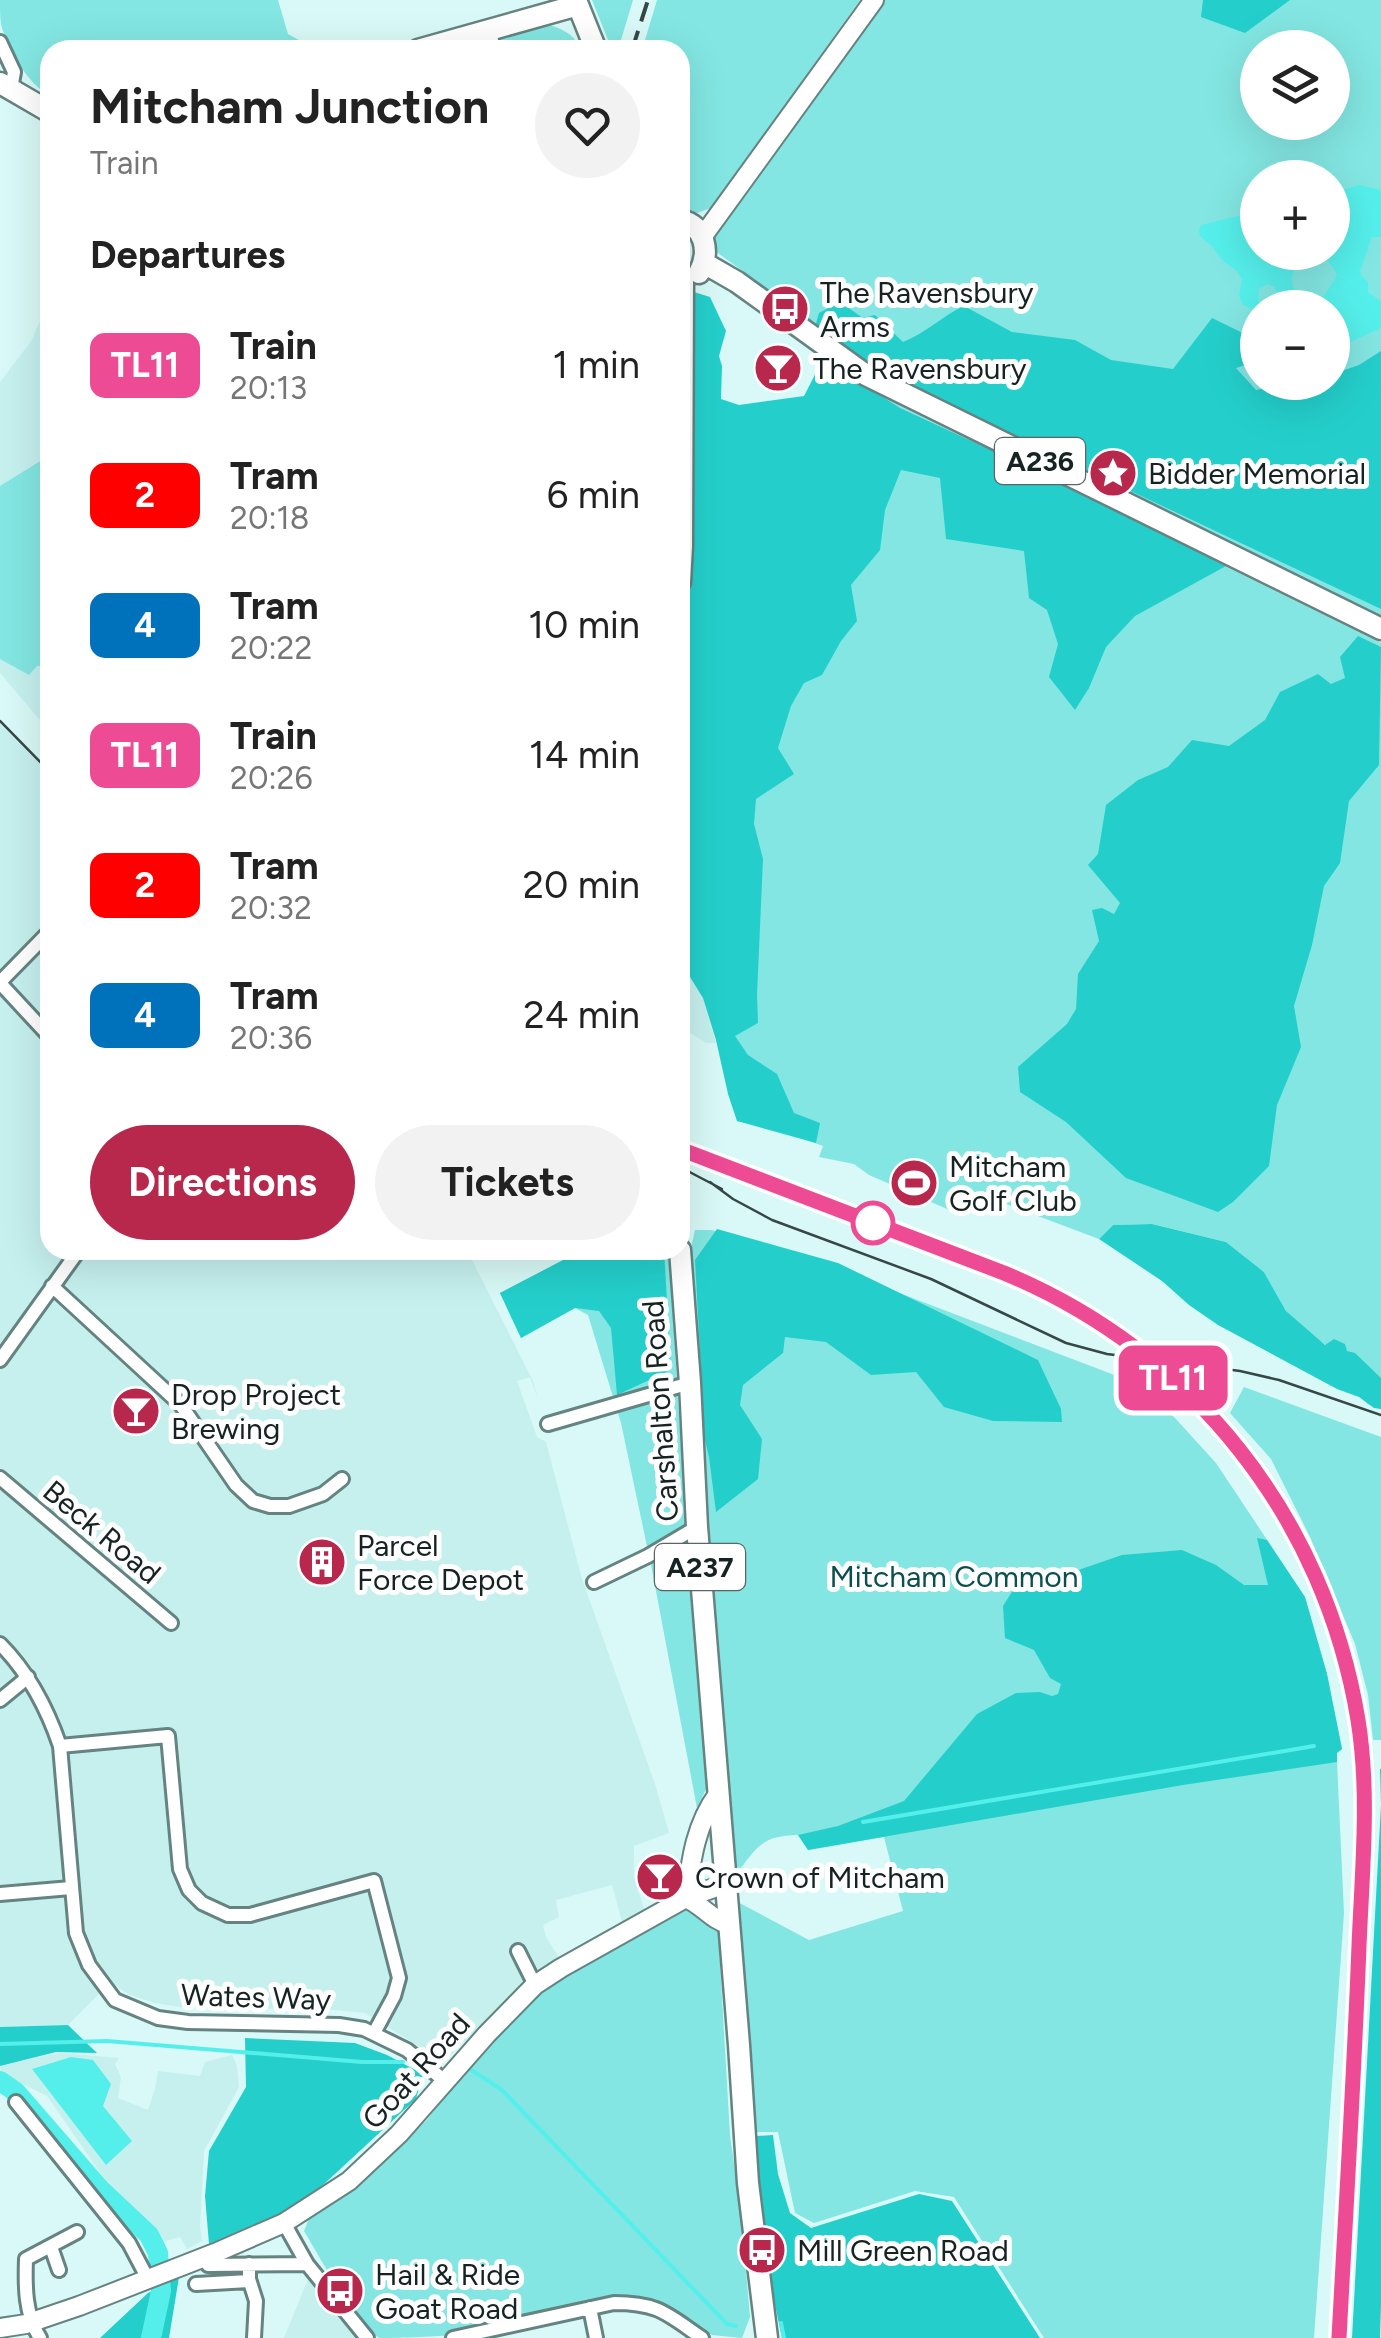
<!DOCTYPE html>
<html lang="en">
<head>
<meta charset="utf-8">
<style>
	body { margin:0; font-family:Figtree,sans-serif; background:#f2f2f2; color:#222; height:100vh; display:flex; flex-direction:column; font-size:38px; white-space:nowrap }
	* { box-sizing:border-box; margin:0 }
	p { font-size:32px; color:#767676 }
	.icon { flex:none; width:55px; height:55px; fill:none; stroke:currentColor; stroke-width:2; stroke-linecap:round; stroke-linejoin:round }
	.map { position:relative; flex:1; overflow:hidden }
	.panel { position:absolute; left:40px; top:40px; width:650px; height:1220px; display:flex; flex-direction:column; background:#fff; border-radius:30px; box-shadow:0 10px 40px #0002 }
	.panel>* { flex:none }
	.badge { padding:0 20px; border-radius:15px; font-size:35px; line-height:65px }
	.fabs { position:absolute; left:1240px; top:30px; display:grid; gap:20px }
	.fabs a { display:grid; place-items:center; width:110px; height:110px; border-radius:50%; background:#fff; box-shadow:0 10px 40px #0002; font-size:50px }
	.map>.badge { position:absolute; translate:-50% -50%; box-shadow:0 0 0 5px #fff }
	h2 { padding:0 50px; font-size:38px; line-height:90px }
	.round { display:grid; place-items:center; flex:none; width:105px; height:105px; border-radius:52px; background:#f2f2f2 }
	.head { display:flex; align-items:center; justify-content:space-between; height:170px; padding:0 50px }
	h1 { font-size:48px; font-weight:700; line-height:75px }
	.primary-button { display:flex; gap:20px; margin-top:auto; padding:20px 50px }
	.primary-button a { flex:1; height:115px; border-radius:60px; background:#b8274c; color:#fff; font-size:40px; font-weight:700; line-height:115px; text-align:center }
	.primary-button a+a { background:#f2f2f2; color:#222 }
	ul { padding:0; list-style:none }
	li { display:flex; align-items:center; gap:30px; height:130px; padding:0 50px }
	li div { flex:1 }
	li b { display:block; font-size:38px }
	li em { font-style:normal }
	li .badge { min-width:110px; font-weight:700; text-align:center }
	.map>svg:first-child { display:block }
	.built { fill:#c5f0ee }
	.green { fill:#83e6e2; fill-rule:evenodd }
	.forest { fill:#24cfcb }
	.water { fill:#55efeb }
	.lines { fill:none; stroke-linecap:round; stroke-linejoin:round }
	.stream { stroke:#55efeb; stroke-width:4 }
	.river { stroke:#55efeb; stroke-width:20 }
	.street-casing { stroke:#658381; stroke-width:18 }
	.secondary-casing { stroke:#658381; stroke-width:22 }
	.primary-casing { stroke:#658381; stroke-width:25 }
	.street { stroke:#fff; stroke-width:12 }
	.secondary { stroke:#fff; stroke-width:18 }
	.primary { stroke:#fff; stroke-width:20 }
	.tram { stroke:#374646; stroke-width:2.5 }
	.rail { stroke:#374646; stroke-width:4; stroke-dasharray:20 10; stroke-linecap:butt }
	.line-casing { stroke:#fff; stroke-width:22 }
	.line { stroke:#ee4b95; stroke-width:15 }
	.stop-dot { fill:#fff; stroke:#ee4b95; stroke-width:5 }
	.labels { text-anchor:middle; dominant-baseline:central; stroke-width:10; stroke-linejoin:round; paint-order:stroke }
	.shield { fill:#fefefe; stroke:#5c6565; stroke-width:2.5 }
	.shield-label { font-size:28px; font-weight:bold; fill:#172323 }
	.poi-label { font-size:30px; fill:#172323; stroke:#fefefe; text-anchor:start }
	.street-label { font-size:30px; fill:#172323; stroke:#fefefe }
	.park-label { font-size:30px; fill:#0b504e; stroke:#fefefe }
</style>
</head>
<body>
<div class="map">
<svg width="1381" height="2338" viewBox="0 0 1381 2338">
	<rect width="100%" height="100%" fill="#d8f9f7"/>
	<!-- built -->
	<path class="built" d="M50 304V732L0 673V382L32 340 37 327Z
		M0 724 50 774V1250H467L533 1381 538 1399 530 1377 517 1381 537 1437 546 1442 582 1579 655 1784 669 1833 634 1846V1877L646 1915 623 1925 612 1885 556 1900 559 1917 543 1925 546 1937 560 1959 502 2006 446 2059 438 2058 365 2013 323 2009 186 2008 155 2003 128 1994 111 1982 68 2025 0 2027Z
		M685 969 703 998 716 1043H706L689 1032Z
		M60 2053 119 2058 115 2064 121 2077 118 2098 148 2110 155 2089 158 2071 200 2076 205 2062 232 2055 237 2066 239 2087 204 2151 200 2227 202 2241 187 2249 180 2237 162 2242 110 2187 47 2096 0 2073 1 2065Z
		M308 2279 316 2286 358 2338H284Z"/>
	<!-- green -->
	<path class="green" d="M0 0H278L288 34 317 50H50V96C28 84 7 49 1 24 0 17 0 8 0 0Z
		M592 0H633L618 50H612Z
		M657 0H860L711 208 697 213 680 207V50H642Z
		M883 0H1381V616L862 359 718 253 713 244 715 235ZM1258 48H1332V122H1258ZM1258 178H1332V252H1258ZM1258 308H1332V382H1258Z
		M540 22C559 28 573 31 581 50H439Z
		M689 297 718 402 738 411 802 401 831 362 900 406 1381 643V1409L1367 1404 1338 1354 1306 1331 1286 1311 1264 1272 1226 1242 1152 1224 1113 1225 1099 1239 964 1188 954 1212 869 1175 854 1164 819 1157 823 1146 742 1117 710 995 685 959 684 896 680 854V679L689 550Z
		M50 455V665L37 666 29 675 0 659V486Z
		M695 1230H711L776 1246 1138 1384 1175 1418 1216 1463 1305 1597 1327 1674 1342 1749 1337 1753V1762L1344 1913 1314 2338H1044L954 2197 915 2191 814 2223 795 2213 778 2132H755L744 1999 732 1899 809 1940 903 1911 884 1837 808 1850 798 1835C766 1836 759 1843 741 1868L735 1867 729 1781 709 1593 691 1248Z
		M564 1250H669L688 1561 708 1785 697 1808 652 1570 621 1423 588 1315 575 1308 521 1338 500 1293 567 1258Z
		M1244 1387 1381 1437V1740H1373L1368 1695 1355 1644 1310 1537 1271 1459 1230 1413Z
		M687 1910 718 1929 730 2135 741 2213 750 2317 742 2338 712 2335 670 2307 631 2297 590 2302 450 2335C436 2337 392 2338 380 2338 360 2332 317 2252 304 2231L310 2216 354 2187 426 2121 499 2030 550 1985Z"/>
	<!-- forest -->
	<path class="forest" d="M1203 0H1290L1245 33 1201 17Z
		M691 291 710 297 726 331 719 356 722 366 721 399 739 405 804 396 823 359 900 408 1056 480 1226 566 1135 616 1106 647 1089 688 1075 710 1049 677 1058 644 1047 610 1029 598 1024 551 946 539 940 478 901 470 885 510 880 550 851 585 857 621 841 641 822 675 804 683 791 706 778 748 794 774 756 799 754 824 763 859 757 995 758 1023 735 1036 748 1055 777 1074 794 1113 820 1123 816 1143 737 1121 728 1094 716 1040 703 998 685 969 684 897 680 854V696L694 537Z
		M840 302 863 318 875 315 903 342C926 333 942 316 964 306L1012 332 1075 340 1111 360 1173 369 1212 318 1257 340V353L1252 363 1236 368 1256 390 1294 383 1332 382 1333 374 1359 365 1381 351V609L895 380 814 330 819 313Z
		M1358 636 1381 647 1379 765 1349 801 1340 863 1324 886 1312 945 1294 1006 1301 1047 1277 1105 1269 1166 1233 1202 1218 1212 1126 1178 1066 1122 1020 1092 1018 1067 1067 1024 1076 1009 1078 974 1099 941 1092 910 1102 908 1114 914 1120 903 1088 865 1098 854 1106 805 1138 780 1168 767 1192 740 1229 746 1265 720 1280 692 1318 674 1331 684 1345 678 1340 657Z
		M1152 1224 1226 1242 1264 1272 1286 1311 1325 1345 1334 1339 1345 1344 1347 1351 1355 1353 1381 1378V1409L1374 1408 1359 1397 1337 1389 1218 1325 1189 1305 1162 1281 1099 1239 1113 1225Z
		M717 1229 838 1263 1038 1360 1061 1409 1062 1422 993 1421 944 1407 916 1372 871 1375 826 1342 785 1337 783 1353 743 1385 740 1405 762 1439 758 1479 716 1512 709 1457 701 1424 702 1390 695 1260Z
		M564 1250H664L671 1370 617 1395 611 1328 599 1311 575 1308 521 1338 500 1293 567 1258Z
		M1257 1538 1267 1540 1305 1597 1327 1674 1342 1749 1337 1753V1762L1183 1785 808 1850 798 1835 838 1826 904 1801 977 1714 1016 1693 1040 1692 1052 1696 1058 1694 1061 1684 1050 1678 1034 1650 1005 1638 1003 1606 1019 1581 1058 1577 1122 1555 1182 1550 1216 1565 1244 1585H1268Z
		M1380 1769H1381V2305L1380 2338H1352L1381 1805Z
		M68 2025 97 2053 56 2052 0 2066V2027Z
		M245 2038 355 2043 387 2055 423 2074 416 2099 323 2185 283 2212 209 2244 205 2196 209 2151 246 2087Z
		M773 2135 778 2174 790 2213 811 2228 919 2194 952 2201 1040 2338H782C768 2272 754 2204 756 2136Z
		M179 2277 169 2338H100L148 2293Z"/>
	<!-- water -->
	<path class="water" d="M1359 185 1381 190V237H1372L1360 271 1361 275 1368 282V292L1381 301V328L1346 344H1333L1332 308 1268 307 1274 305 1277 295 1275 287 1268 284 1259 289 1258 299 1262 306 1267 307 1258 308 1257 312 1242 304 1239 295 1242 280 1237 271 1221 259 1212 246 1200 236 1199 230 1201 225 1238 216 1251 217 1252 222 1257 226 1258 252 1306 253 1300 254C1295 266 1288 280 1295 292L1317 298 1325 295 1337 275C1332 263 1324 255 1310 253L1332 252 1333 223 1337 217V211L1333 207V193Z
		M71 2057 93 2060 111 2084 103 2106 132 2141 106 2165 32 2069Z"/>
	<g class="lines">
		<!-- stream -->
		<path class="stream" d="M863 1822 1314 1746
			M0 2044 107 2041 362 2062H403
			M471 2070 502 2090 727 2324 736 2326
			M781 2323 784 2338"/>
		<!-- river -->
		<path class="river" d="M0 2081 16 2092 100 2189 149 2235 158 2253 161 2291 151 2338"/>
		<!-- street casing -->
		<g class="street-casing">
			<path id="street" d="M0 42 14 72 11 89
				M481 50 492 40
				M0 982 50 931
				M0 983 50 1037
				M52 1286 181 1405 236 1485 253 1501 270 1506H289L323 1494 342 1479
				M0 1360 79 1250
				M548 1424 690 1383
				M0 1478 171 1623
				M594 1582 648 1556 697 1527
				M0 1644C29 1673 47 1708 60 1746L76 1933 89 1965 115 2000 158 2018 188 2022 339 2025 364 2029 407 2050 446 2082
				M0 1700 28 1677
				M60 1746 168 1736 180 1869 189 1890 202 1903 228 1915H250L374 1881 399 1978 394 1996 374 2033
				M0 1894 71 1888
				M518 1951 535 1985
				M16 2102 129 2243 148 2279
				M284 2223 307 2264 367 2338
				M51 2247 59 2270
				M249 2264V2279L256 2301 254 2338
				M208 2265 307 2264
				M196 2284 249 2281
				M590 2308 596 2338
				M40 2338C25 2315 25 2286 26 2259L77 2232
				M453 2338 614 2303C659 2303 667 2314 702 2338"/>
		</g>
		<!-- secondary casing -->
		<g class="secondary-casing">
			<path id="secondary" d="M703 236 874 0
				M686 1898C691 1861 695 1825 718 1794
				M686 1898C702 1905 712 1920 728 1924
				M0 2328 26 2324 79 2306 215 2253 284 2223 349 2181 399 2134 487 2034 535 1985 561 1968 686 1898 725 1884"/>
		</g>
		<!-- primary casing -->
		<g class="primary-casing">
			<path id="primary" d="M576 0 596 50
				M418 50 578 5
				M0 83 50 112
				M680 220C706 225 710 253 699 273
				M704 263 737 282 866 375 1381 629
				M680 582 682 546 683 280
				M680 1250 690 1383 697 1527 739 2045 748 2183 767 2338"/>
		</g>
		<!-- street -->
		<use href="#street" class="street"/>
		<!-- secondary -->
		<use href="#secondary" class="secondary"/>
		<!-- primary -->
		<use href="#primary" class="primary"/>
		<!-- tram -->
		<path class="tram" d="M0 721 50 772
			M680 1167 722 1189
			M710 1182 733 1199 772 1220 931 1279 1066 1343 1107 1354 1240 1371 1279 1380 1381 1415"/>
		<!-- rail -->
		<path class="rail" d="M632 50 648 0
			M680 1149 1004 1273C1194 1352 1324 1517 1358 1720 1371 1797 1363 1876 1359 1953 1353 2082 1346 2210 1339 2338"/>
	</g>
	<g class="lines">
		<!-- line casing -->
		<g class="line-casing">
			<path id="line" d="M680 1149 1004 1273C1193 1351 1325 1518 1358 1720 1370 1794 1362 1871 1359 1946 1354 2077 1346 2207 1339 2338"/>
		</g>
		<!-- line -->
		<use href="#line" class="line"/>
	</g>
	<!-- icons -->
	<defs>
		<g id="bus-disc" transform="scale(2.5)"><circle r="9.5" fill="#b8274c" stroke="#fefefe"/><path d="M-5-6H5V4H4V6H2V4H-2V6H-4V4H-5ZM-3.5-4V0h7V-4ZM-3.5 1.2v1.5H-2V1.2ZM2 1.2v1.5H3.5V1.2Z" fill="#fff"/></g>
		<g id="bar-disc" transform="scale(2.5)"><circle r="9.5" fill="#b8274c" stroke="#fefefe"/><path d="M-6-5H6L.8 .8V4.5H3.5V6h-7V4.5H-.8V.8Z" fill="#fff"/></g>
		<g id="sight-disc" transform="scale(2.5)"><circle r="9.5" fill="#b8274c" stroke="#fefefe"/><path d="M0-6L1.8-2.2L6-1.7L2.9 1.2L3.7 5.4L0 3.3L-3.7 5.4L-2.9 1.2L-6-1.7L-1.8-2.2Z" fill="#fff"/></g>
		<g id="stadium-disc" transform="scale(2.5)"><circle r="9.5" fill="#b8274c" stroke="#fefefe"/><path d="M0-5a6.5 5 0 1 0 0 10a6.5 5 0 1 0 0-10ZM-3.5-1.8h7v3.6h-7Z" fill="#fff"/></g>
		<g id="building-disc" transform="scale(2.5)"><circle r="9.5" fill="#b8274c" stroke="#fefefe"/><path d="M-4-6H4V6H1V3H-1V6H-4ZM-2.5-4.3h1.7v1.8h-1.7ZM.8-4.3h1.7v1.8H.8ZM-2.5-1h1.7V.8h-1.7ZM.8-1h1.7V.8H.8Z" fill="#fff"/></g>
	</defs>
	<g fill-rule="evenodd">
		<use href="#bus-disc" x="785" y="309"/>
		<use href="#bar-disc" x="778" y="368"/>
		<use href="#sight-disc" x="1113" y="473"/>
		<use href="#stadium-disc" x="914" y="1183"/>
		<use href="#bar-disc" x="136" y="1411"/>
		<use href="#building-disc" x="322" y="1562"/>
		<use href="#bar-disc" x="660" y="1877"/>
		<use href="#bus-disc" x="762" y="2250"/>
		<use href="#bus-disc" x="340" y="2291"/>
	</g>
	<!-- markers -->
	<circle class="stop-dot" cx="873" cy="1223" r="20"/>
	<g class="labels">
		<!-- shield labels -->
		<g class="shield">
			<rect x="995" y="438" width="90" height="46" rx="8"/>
			<rect x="655" y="1544" width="90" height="46" rx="8"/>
		</g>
		<g class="shield-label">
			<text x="1040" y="461">A236</text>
			<text x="700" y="1567">A237</text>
		</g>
		<!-- poi labels -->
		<g class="poi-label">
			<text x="820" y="292">The Ravensbury<tspan x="820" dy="34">Arms</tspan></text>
			<text x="813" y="368">The Ravensbury</text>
			<text x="1148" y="473">Bidder Memorial</text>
			<text x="949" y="1166">Mitcham<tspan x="949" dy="34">Golf Club</tspan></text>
			<text x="171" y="1394">Drop Project<tspan x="171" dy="34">Brewing</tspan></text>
			<text x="357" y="1545">Parcel<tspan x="357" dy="34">Force Depot</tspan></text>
			<text x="695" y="1877">Crown of Mitcham</text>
			<text x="797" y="2250">Mill Green Road</text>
			<text x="375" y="2274">Hail &amp; Ride<tspan x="375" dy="34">Goat Road</tspan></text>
		</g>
		<!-- street labels -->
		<g class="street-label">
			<text transform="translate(660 1411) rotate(-94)">Carshalton Road</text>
			<text transform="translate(102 1532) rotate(40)">Beck Road</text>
			<text transform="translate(256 1997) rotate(2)">Wates Way</text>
			<text transform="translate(416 2071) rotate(-48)">Goat Road</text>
		</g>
		<!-- park labels -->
		<g class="park-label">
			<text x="954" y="1576">Mitcham Common</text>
		</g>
	</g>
</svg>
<div class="fabs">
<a><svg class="icon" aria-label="layers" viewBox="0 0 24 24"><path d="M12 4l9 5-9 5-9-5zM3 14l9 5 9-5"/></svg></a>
<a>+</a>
<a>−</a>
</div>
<b class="badge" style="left:1173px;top:1378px;background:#ee4b95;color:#fff">TL11</b>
<section class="panel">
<div class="head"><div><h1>Mitcham Junction</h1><p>Train</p></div><a class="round"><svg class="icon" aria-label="heart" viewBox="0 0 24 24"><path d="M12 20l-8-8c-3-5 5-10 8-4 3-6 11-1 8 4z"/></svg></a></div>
<h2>Departures</h2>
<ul>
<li><span class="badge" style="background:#ee4b95;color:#fff">TL11</span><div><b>Train</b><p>20:13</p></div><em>1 min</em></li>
<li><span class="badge" style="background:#f00;color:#fff">2</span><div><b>Tram</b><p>20:18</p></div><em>6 min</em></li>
<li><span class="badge" style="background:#0072bc;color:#fff">4</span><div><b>Tram</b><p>20:22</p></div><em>10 min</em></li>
<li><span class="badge" style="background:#ee4b95;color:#fff">TL11</span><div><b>Train</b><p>20:26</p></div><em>14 min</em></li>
<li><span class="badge" style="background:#f00;color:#fff">2</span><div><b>Tram</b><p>20:32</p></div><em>20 min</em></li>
<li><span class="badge" style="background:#0072bc;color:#fff">4</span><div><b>Tram</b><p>20:36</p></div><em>24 min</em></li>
</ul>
<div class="primary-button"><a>Directions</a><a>Tickets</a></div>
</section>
</div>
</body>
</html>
